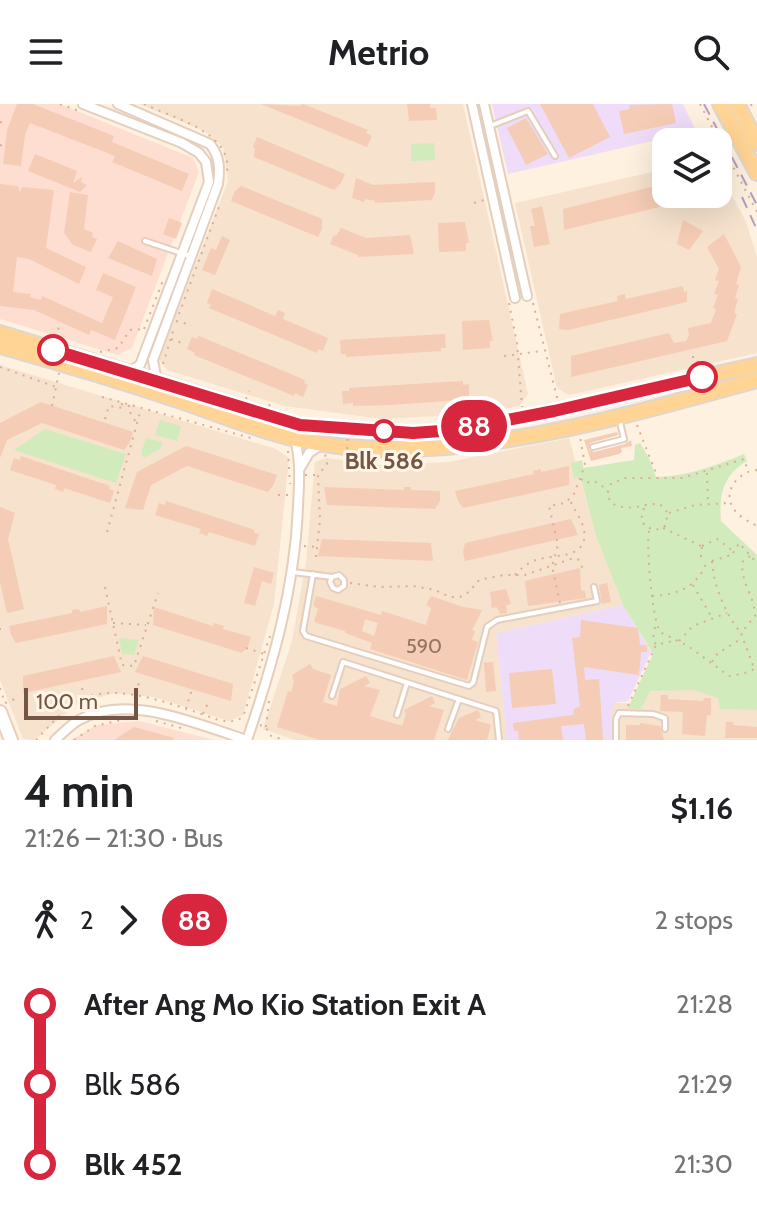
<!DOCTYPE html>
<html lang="en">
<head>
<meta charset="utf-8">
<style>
	body { margin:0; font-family:Cabin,sans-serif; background:#f6f6f6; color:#202124; height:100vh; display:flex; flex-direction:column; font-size:30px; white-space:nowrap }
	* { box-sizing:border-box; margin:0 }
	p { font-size:26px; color:#757577 }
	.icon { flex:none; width:44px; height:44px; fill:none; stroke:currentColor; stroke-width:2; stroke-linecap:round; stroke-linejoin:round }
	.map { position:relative; height:636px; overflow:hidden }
	.sheet { display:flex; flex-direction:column; background:#fff; flex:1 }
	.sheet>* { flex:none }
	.badge { padding:0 16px; border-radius:26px; font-size:28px; line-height:52px }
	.controls { position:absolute; left:652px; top:24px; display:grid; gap:16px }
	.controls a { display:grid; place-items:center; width:80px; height:80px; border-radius:16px; background:#fff; box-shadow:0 8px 32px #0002; font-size:40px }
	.scale { position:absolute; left:24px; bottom:20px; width:114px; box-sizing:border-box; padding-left:8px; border:4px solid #755545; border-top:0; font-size:22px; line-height:28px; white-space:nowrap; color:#755545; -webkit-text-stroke:6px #fff5e6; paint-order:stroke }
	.map>.badge { position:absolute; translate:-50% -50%; box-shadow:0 0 0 4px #fff }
	.legs { display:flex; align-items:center; gap:12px; height:88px; padding:0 24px; font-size:26px }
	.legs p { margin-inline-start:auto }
	.head { display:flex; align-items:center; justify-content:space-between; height:136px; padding:0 24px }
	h1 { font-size:44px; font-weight:700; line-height:60px }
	ul { padding:0 24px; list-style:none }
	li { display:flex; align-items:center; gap:28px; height:80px; font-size:30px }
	li i { display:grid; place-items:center; width:12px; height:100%; margin:0 10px; background:currentColor }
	li i::after { content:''; width:20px; height:20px; margin:-10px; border:6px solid; border-radius:50%; background:#fff }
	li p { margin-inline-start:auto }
	li:first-child i { background:linear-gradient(#0000 50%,currentColor 0) }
	li:last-child i { background:linear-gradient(currentColor 50%,#0000 0) }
	header { display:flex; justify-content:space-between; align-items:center; height:104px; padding:0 24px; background:#fff; font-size:36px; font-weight:700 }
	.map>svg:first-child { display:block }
	.residential { fill:#f6e2cd }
	.commercial { fill:#ffded2 }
	.education { fill:#eedcf9 }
	.green { fill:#d1ebbd }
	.building { fill:#f5ccb5; fill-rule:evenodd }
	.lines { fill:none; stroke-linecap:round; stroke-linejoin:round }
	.service-casing { stroke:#e4cebe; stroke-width:8 }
	.minor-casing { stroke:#e4cebe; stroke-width:12 }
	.secondary-casing { stroke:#e9cfba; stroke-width:16 }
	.primary-casing { stroke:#ded6d2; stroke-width:18 }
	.path { stroke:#d9af98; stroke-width:2; stroke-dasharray:2 6; stroke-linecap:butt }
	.service { stroke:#fff; stroke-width:4 }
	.minor { stroke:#fff; stroke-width:8 }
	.secondary { stroke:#fff; stroke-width:12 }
	.primary { stroke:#ffd494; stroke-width:14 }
	.rail { stroke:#b29ec7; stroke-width:2; stroke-dasharray:12 8; stroke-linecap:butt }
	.path-bridge { stroke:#d9af98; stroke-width:2; stroke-dasharray:2 6; stroke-linecap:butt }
	.line-1-casing { stroke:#fff; stroke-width:18 }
	.line-1 { stroke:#d7263d; stroke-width:12 }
	.stop-1-dot { fill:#fff; stroke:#d7263d; stroke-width:4 }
	.labels { text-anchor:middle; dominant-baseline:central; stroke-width:6; stroke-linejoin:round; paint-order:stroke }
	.number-label { font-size:20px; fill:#957361 }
	.stop-label { font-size:24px; font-weight:bold; fill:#755545; stroke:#fff5e6 }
</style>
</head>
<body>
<header><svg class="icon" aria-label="menu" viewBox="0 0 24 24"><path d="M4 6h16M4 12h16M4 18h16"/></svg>Metrio<svg class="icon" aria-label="search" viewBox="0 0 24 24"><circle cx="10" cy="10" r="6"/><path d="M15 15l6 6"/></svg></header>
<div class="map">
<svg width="757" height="636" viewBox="0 0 757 636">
	<rect width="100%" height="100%" fill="#fef1df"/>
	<!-- residential -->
	<path class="residential" d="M139 0H463L528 290 519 302 477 310 382 315 285 302 167 266 159 254 228 77 223 43 204 27Z
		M666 65V90H718V65L746 118 757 153V249L569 291 557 284 515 99Z
		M0 261 276 345 289 354 274 500 243 611 229 617 154 593 114 589 77 600 34 636 23 635 0 576Z
		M569 334 596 432 623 501 496 529 507 636H295L263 625 292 537 306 458 315 358 327 354 380 361 449 358Z
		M658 547 757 585V636H611L612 599H633Z"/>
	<!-- commercial -->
	<path class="commercial" d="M0 0H60L193 54 199 68 132 244 118 251 0 215Z
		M139 617 214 636H71L97 621Z"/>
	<!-- education -->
	<path class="education" d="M492 0H683L696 27 508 70Z
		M623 501 651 548 628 597 613 599 611 636H507L496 529Z"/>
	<!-- green -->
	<path class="green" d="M434 39 435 56 411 57V40Z
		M160 316 181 322 177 337 155 331Z
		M45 325 126 350 116 379 14 346Z
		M146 334 163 338 160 345 144 354 141 350Z
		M640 339 649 354 656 373C689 372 714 362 744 350L747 357C723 371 719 391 721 417L757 451V606L720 605 718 594 695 586 650 587 641 605 628 604 653 550 623 501 596 432 580 372 574 375 571 359 582 356 583 364 634 356 635 341Z
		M119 534 139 536 134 551 122 550Z"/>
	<!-- building -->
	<path class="building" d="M17 0H33L114 32 112 38 189 70 182 87 112 58 115 52 30 19 25 31 21 62 3 60 7 26Z
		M261 0 299 2 303 0 368 26 366 29 372 32 367 43Z
		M407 0H430V4H436L437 16 409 17Z
		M540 0H593L610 33 569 54Z
		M672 0 676 19 624 30 619 7 630 5 629 1Z
		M526 14 548 50 526 61 507 24Z
		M257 33 345 70 341 79 334 86 254 53 255 44 253 43Z
		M35 50 77 67 73 79 82 73 81 78 87 81 80 88 28 67Z
		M356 74 373 81 435 78V88L432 96 375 99V97L365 95 364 98 352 94Z
		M0 80 18 82 20 88 22 83 54 86 46 144 86 163 79 180 29 155 17 153 13 188 31 190 30 193 41 196 42 192 102 219 113 193 96 186 103 169 136 183 115 236 91 226 89 231 34 206 0 202Z
		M663 80 666 90H705V92L564 126 563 105Z
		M241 82 322 115V125L318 133 231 97 235 87Z
		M70 88 88 91 84 125 93 129 92 133 97 135 91 148 73 141 64 129Z
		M542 102 550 140 534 143 530 122H535L531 105Z
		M169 114 182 119 176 135 163 130Z
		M683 116 703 127 689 146 677 140Z
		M465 118 469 139H466V147L439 148 438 119Z
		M341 124 366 134 410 131 414 150 358 153V151L330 140 334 131 336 132Z
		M724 130 741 163 736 180 739 181 735 194 738 195 734 209 737 210 727 237 571 273V252L669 229 674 239 686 237 689 231 688 224 711 219 716 205 713 204 718 191 714 190 719 177 715 176 719 165 707 143Z
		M222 132 230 136 215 171 202 166 211 144 216 146Z
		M118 137 157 155 152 172 108 154Z
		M683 182 684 188 687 187V198L568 226 559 225 560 210 618 197 617 192 625 190 626 195Z
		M212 185 275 212 278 206 285 209 283 215 328 234 323 247 318 245 317 249 209 204 211 201 207 199Z
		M489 216 493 237H490V244L463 246 462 217Z
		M445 230 446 244H441V247L346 253V250H341L340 236Z
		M199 232 305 276 304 279 308 281 303 293 295 289 294 292 194 251 195 249 187 245 192 233 197 235Z
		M463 277V281L469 280V293H460V296L392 301 353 302V299L343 300 342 287H349V284Z
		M41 298 133 328 130 338 124 346 42 319 7 336 0 354V319Z
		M617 328 618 331 590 339 589 346 594 348 625 340 631 336 632 342 621 344 622 348 619 350 591 357 584 336Z
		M186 342 277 371 274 380 268 388 187 362 151 381 143 406 125 404 137 368Z
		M21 352 110 382 109 385 114 387 110 399 64 384 63 388 55 385 56 381 10 366 14 354 20 356Z
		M569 362V381L463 404 458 397 455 387 534 370 533 367 541 365V368Z
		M324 383 404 386V383H411V386L440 387V397L435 405 327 401Z
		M166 397 255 426 254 429 259 430 255 442 209 428 207 432 199 429 201 425 155 411 159 399 165 401Z
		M0 403 15 409 8 435 24 505 7 509 0 478Z
		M571 415 578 431 465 457 463 448 465 439Z
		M322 435 431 439 433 457 318 452Z
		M254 463 274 469 271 480 262 477 255 502 244 499Z
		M580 464 581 486 585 487 586 494 528 502 525 477Z
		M607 479 611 498 602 500 599 481Z
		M506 485 511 500 506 501 507 509 500 510 497 503 492 504 490 488Z
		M316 492 381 511 382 507 426 521 431 504 426 501 431 492 463 503 482 506 472 526 475 527 472 536 478 538 467 576 370 545 372 539 345 529V527L317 519 314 517 318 505 313 501ZM365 515 378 519 374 532 362 527Z
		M107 502V520L16 539 11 531 9 522 72 509V506L79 505 80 508Z
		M154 503 213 522 214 519 224 522 223 525 251 533 248 542 242 549 153 521Z
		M581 516 638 524 640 541H647V548H641L639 571 584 563 585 576 599 575 603 636H586L584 620 561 622 563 636H519L518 627H514L513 619 573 611 574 605 580 602 572 534 580 533Z
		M114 552 121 568 23 589V572Z
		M143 552 233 580 231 597 135 568Z
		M493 558 496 587 486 588 484 559Z
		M310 560 313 565 331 571 323 598 337 602 340 585 366 572 370 579 364 582 380 586 370 612 402 622 406 610 404 606 432 592 435 599 429 602 444 606 434 636H320L277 623 288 587 291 588 294 578 292 571Z
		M552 565 556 600 512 604 509 569Z
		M661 591H668V595L703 597 704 594H711V611H707L705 632 682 630 683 608 660 607Z
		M478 606 481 613 475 616 491 621 487 636H448L459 614Z
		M726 618H734L733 621 757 623V634H725Z
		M640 619 660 622 664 636H626V621H640Z
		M134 623 174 634V636H114Z"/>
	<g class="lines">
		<!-- service casing -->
		<g class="service-casing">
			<path id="service" d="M490 22 528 7 555 52
				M145 137 190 152
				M593 343 624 335 619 314
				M293 468 332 473 339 471 344 476V482L338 486 333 484 330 478 332 473
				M313 470 303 527 306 532 469 582 473 579 487 523 497 516 597 497 594 483
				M332 592 343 558 496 607 499 636
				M397 611 407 579
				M448 625 459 595
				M616 636V615L619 609 653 610 665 614V625"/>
		</g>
		<!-- minor casing -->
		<g class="minor-casing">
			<path id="minor" d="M83 0 182 39 199 49 206 58 209 78 140 261 128 268
				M118 0 210 40C220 53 220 64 218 80L153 256 157 278
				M472 0 515 194
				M484 0 527 192
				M299 366 309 349 321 341
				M55 636C63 629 70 621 79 616 128 588 198 621 247 636
				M247 636C273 560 295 483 298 402 299 380 301 357 295 335"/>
		</g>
		<!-- secondary casing -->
		<g class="secondary-casing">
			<path id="secondary" d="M0 608 11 636"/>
		</g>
		<!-- primary casing -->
		<g class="primary-casing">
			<path id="primary" d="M720 0 757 69
				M737 0 757 39
				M0 229 300 321 413 329 455 326 554 307 757 261
				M0 242C61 259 121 277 181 297 219 310 257 326 296 335 440 368 617 314 757 276"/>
		</g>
		<!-- path -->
		<path class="path" d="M60 0 79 7
			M144 0C173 14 232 28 227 67
			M700 0 757 108
			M751 0 753 7
			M0 18 4 19
			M0 41 4 42
			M474 99 484 96
			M509 199 517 239 522 303
			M533 199 558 297
			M179 210 220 100
			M176 217 191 221
			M144 225 164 174
			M55 233 59 223
			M171 235 185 240
			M100 248 118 244 130 226 143 225
			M504 252 542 247
			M692 253H696L699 262 695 263
			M163 260 174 224
			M0 263 56 283
			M102 293 251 334
			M246 295 249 287
			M129 301 128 305 137 320
			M52 302 59 269
			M269 302 272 295
			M105 315 109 302 123 304 124 301 118 299
			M637 321 658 374
			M288 347 290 380
			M346 361H349L350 353
			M757 366C741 367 723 384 732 402 737 412 748 417 757 422
			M707 369 708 398
			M305 371H318
			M581 375 585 379 594 377 607 385
			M278 391H289
			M644 404 641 416 646 423 656 426 665 422 668 409 660 400C642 399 631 409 611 399L607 390 611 380 624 374H682L744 355 748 367
			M669 409 695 401 729 399
			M663 424 701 442
			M649 427C646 442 652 514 660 528L688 542 729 572 742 570 757 564
			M107 428 141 305
			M304 442 317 443
			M702 442 717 435 733 447
			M702 443 701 452 706 457
			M733 449 739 439 757 459
			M750 452 743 457C739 477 755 492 755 512L741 529 754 564
			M316 453 320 416 318 371 327 360 325 350
			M712 457C713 481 726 511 741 529
			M712 457 734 450
			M515 471C521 464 528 459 536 456 553 450 589 456 584 426 582 415 574 406 570 396
			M350 479 379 483 413 482 435 486 450 493H460L469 488 479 476 504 471H525L571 455H578L583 465
			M693 481 711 512
			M105 483 122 561 134 562 158 489
			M652 492C679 490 697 484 707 457
			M560 499 552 462 558 441 549 402 565 399 574 390 585 361 580 333
			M113 519 146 521
			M655 523 653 534 656 541 673 537
			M0 525H1
			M679 537 693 522 727 509
			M246 544 264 550
			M712 558 718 549 741 535
			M0 584 5 599
			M82 584 87 606
			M135 597 139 578
			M5 599 15 595
			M628 602 656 541
			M186 605 192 585
			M203 610 208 599
			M156 617 185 625
			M260 621 266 623 269 631 284 636
			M266 623 269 597
			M36 636C49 623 65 602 82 595 121 577 181 604 219 616 229 618 234 618 243 613L270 532
			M74 636 95 622 130 614"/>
		<!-- service -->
		<use href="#service" class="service"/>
		<!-- minor -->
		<use href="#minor" class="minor"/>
		<!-- secondary -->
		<use href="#secondary" class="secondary"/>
		<!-- primary -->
		<use href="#primary" class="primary"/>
		<!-- rail -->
		<path class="rail" d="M704 0 757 101
			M742 93 757 126"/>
		<!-- path-bridge -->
		<path class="path-bridge" d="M346 361 349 313"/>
	</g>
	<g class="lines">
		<!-- line-1 casing -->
		<g class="line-1-casing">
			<path id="line-1" d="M53 246 300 321 413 329 455 326 554 307 702 273"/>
		</g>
		<!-- line-1 -->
		<use href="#line-1" class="line-1"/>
	</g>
	<!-- markers -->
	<g class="stop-1-dot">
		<circle cx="53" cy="246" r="14"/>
		<circle cx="702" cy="273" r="14"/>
		<circle cx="384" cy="327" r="10"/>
	</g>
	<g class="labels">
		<!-- number labels -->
		<g class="number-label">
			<text x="424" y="542">590</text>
		</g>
		<!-- stop labels -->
		<g class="stop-label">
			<text x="384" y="356">Blk 586</text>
		</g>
	</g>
</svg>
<div class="controls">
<a><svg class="icon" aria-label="layers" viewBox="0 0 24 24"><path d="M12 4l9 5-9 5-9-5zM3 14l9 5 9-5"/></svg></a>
</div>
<div class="scale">100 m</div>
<b class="badge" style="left:474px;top:322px;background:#d7263d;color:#fff">88</b>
</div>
<section class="sheet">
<div class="head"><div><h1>4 min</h1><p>21:26 – 21:30 · Bus</p></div><b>$1.16</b></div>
<div class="legs"><svg class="icon" aria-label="walk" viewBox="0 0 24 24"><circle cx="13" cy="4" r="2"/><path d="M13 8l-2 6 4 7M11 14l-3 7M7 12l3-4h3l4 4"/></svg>2<svg class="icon" aria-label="forward" viewBox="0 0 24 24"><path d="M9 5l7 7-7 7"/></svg><b class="badge" style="background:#d7263d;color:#fff">88</b><p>2 stops</p></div>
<ul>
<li><i style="color:#d7263d"></i><b>After Ang Mo Kio Station Exit A</b><p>21:28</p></li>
<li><i style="color:#d7263d"></i><span>Blk 586</span><p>21:29</p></li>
<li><i style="color:#d7263d"></i><b>Blk 452</b><p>21:30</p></li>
</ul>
</section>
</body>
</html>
